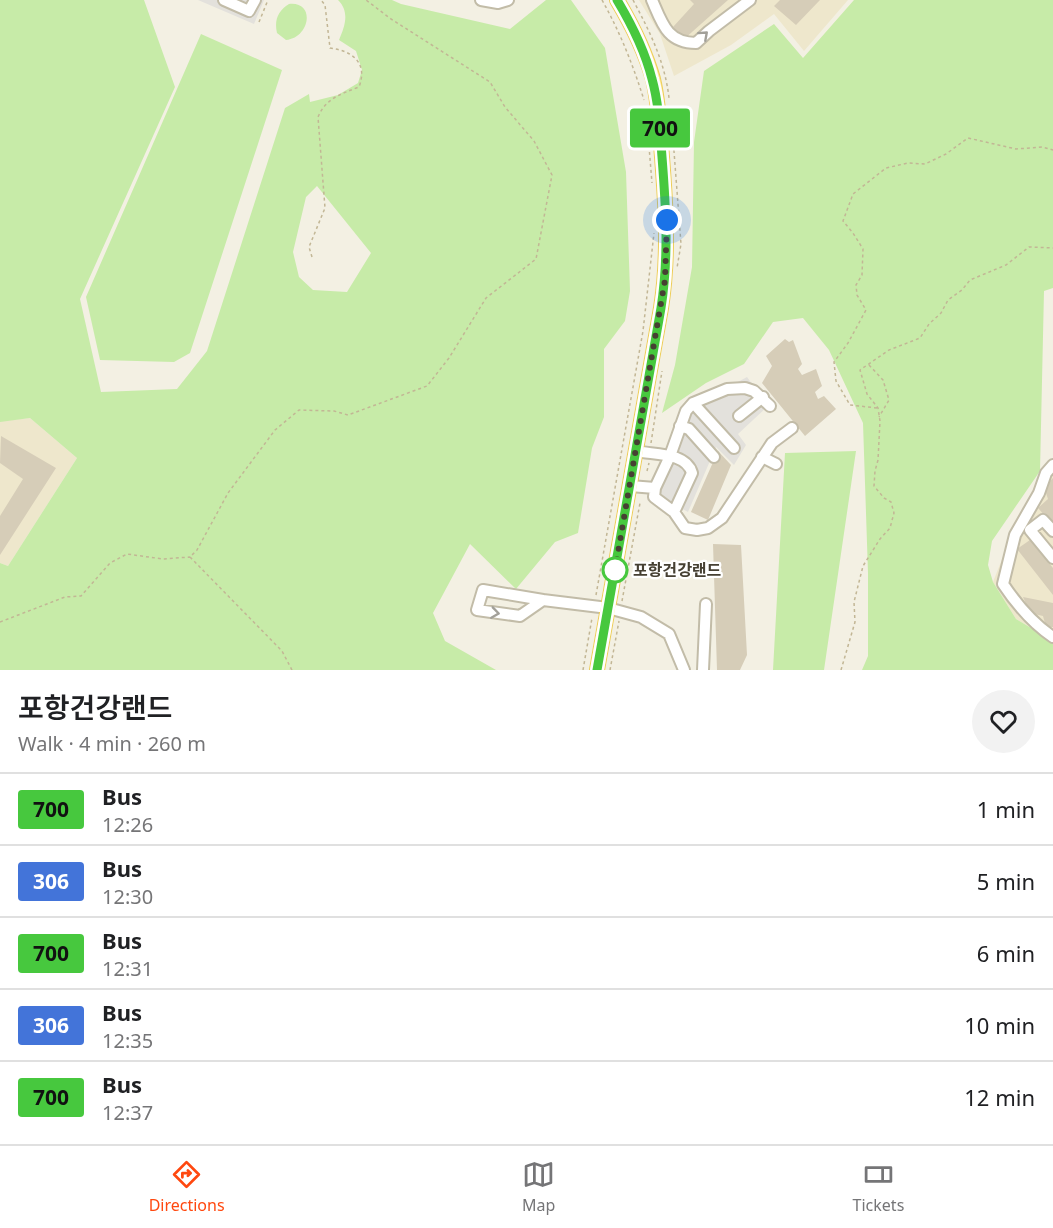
<!DOCTYPE html>
<html lang="en">
<head>
<meta charset="utf-8">
<style>
	body { margin:0; font-family:"Noto Sans","Noto Sans KR",sans-serif; background:#f2f2f2; color:#202124; height:100vh; display:flex; flex-direction:column; font-size:22px; white-space:nowrap }
	* { box-sizing:border-box; margin:0 }
	p { font-size:20px; color:#757577 }
	.icon { flex:none; width:33px; height:33px; fill:none; stroke:currentColor; stroke-width:2; stroke-linecap:round; stroke-linejoin:round }
	.map { position:relative; height:670px; overflow:hidden }
	.details { display:flex; flex-direction:column; background:#fff; flex:1 }
	.details>* { flex:none }
	.badge { padding:0 12px; border-radius:4px; font-size:21px; line-height:39px }
	.you { position:absolute; width:30px; height:30px; margin:-15px; border:4px solid #fff; border-radius:50%; background:#1a73e8; box-shadow:0 0 0 9px #1a73e833 }
	.map>.badge { position:absolute; translate:-50% -50%; box-shadow:0 0 0 3px #fff }
	.round { display:grid; place-items:center; flex:none; width:63px; height:63px; border-radius:32px; background:#f2f2f2 }
	.summary { display:flex; align-items:center; justify-content:space-between; height:102px; padding:0 18px }
	h1 { font-size:28px; font-weight:600; line-height:45px }
	ul { padding:0; list-style:none }
	li { display:flex; align-items:center; gap:18px; height:72px; padding:0 18px; border-top:2px solid #e0e0e0 }
	li div { flex:1 }
	li b { display:block; font-size:22px }
	li em { font-style:normal }
	li .badge { min-width:66px; font-weight:700; text-align:center }
	.tabs { display:flex; justify-content:space-around; align-items:center; height:84px; border-top:2px solid #e0e0e0; background:#fff; font-size:16px; color:#757577 }
	.tabs a { display:grid; justify-items:center; gap:3px }
	.tabs .on { color:#ff480f }
	.map>svg:first-child { display:block }
	.education { fill:#eee7cc }
	.green { fill:#c7eba8; fill-rule:evenodd }
	.parking { fill:#e3e1dc }
	.building { fill:#d6cdb8 }
	.lines { fill:none; stroke-linecap:round; stroke-linejoin:round }
	.minor-casing { stroke:#c2bca8; stroke-width:14 }
	.major-casing { stroke:#edcd58; stroke-width:16 }
	.path { stroke:#c2b695; stroke-width:1.5; stroke-dasharray:3 3; stroke-linecap:butt }
	.minor { stroke:#fff; stroke-width:10 }
	.major { stroke:#ffe991; stroke-width:14 }
	.oneway { stroke:#a2a099 }
	.line-casing { stroke:#fff; stroke-width:14 }
	.line { stroke:#47c83e; stroke-width:9 }
	.walk { stroke:#464033; stroke-width:6; stroke-dasharray:0 10.8 }
	.stop-dot { fill:#fff; stroke:#47c83e; stroke-width:3 }
	.labels { text-anchor:middle; dominant-baseline:central; stroke-width:4.5; stroke-linejoin:round; paint-order:stroke }
	.stop-label { font-size:16px; font-weight:bold; fill:#464033; stroke:#fff; text-anchor:start }
</style>
</head>
<body>
<div class="map">
<svg width="1053" height="670" viewBox="0 0 1053 670">
	<rect width="100%" height="100%" fill="#f3f0e3"/>
	<!-- education -->
	<path class="education" d="M639 0H848L804 51 774 14 731 45 674 76 660 34Z
		M30 418 77 458 8 566 0 563V421Z
		M1053 471V641L1016 619 993 582 1012 534Z"/>
	<!-- green -->
	<path class="green" d="M0 0H144L175 87 80 299 101 392 177 389 207 351 285 108 309 94 310 102 338 95 358 83 362 70 356 51 339 40C345 26 350 12 338 0H392L401 4 510 29 546 0H571L605 48 626 172 630 291 625 321 604 349V417L592 448 578 533 555 542 516 589 470 544 433 613 445 641 496 670H0V563L8 566 77 458 30 418 0 422ZM317 186 371 253 347 292 313 290 299 277 293 252 306 197Z
		M854 0H1053V288L1044 291 1040 471 992 541 988 565 993 582 1016 619 1053 641V670H862L868 656V573L863 423 829 350 803 318 773 322 744 364 706 383 662 413 675 365 692 267 694 142 704 71 774 24 803 58Z
		M289 4C316 1 310 38 286 40L277 33C274 20 278 11 289 4Z
		M201 34 282 70 190 353 174 362 100 360 86 297Z
		M856 451 824 670H773L785 453Z"/>
	<!-- parking -->
	<path class="parking" d="M198 0H264L254 24Z
		M747 377 768 406 738 434 746 445 734 465 716 447 688 512 655 494 690 408Z"/>
	<!-- building -->
	<path class="building" d="M690 0H728L683 40 673 27 694 4Z
		M780 0H820L796 25 774 6Z
		M785 339 789 342 793 340 802 364 798 369 802 375 816 369 822 386 815 392 818 399 824 396 836 409 805 436 762 383 772 366 766 356Z
		M1 436 56 468 0 555V516L23 479 0 463Z
		M718 451 731 465 708 520 691 512Z
		M1053 478V525L1038 508 1048 499 1044 487Z
		M1030 540 1053 568V595L1017 549Z
		M713 544 741 545 747 655 740 670H717Z
		M1023 597 1053 603V627H1046L1043 616 1030 613Z"/>
	<g class="lines">
		<!-- minor casing -->
		<g class="minor-casing">
			<path id="minor" d="M224 0 249 11 255 0
				M481 0 498 3 508 0
				M652 0C662 23 667 43 696 43L709 31 750 0
				M693 403 734 448
				M739 416 763 397
				M680 426 689 429 714 457
				M636 451C654 455 686 452 692 473L674 512
				M762 457 776 464
				M1053 465 1046 473 1039 493 1015 535 1003 584C1017 605 1032 623 1053 637
				M630 486 655 488 670 456 686 411 693 403 727 389 745 388 754 391 770 406
				M655 488 654 497 674 512 685 528 697 530 708 528 722 518 772 443 792 428
				M1053 531 1043 520 1030 530 1053 558
				M543 600 520 616 477 610 483 590 543 600 608 608 641 617 669 634 684 670
				M703 670 706 604"/>
		</g>
		<!-- major casing -->
		<g class="major-casing">
			<path id="major" d="M597 670 661 308C669 257 666 208 662 157 660 131 659 104 653 79 645 51 632 25 617 0"/>
		</g>
		<!-- path -->
		<path class="path" d="M602 0C620 32 633 65 644 100
			M633 0C650 32 665 62 669 98
			M259 22 268 0
			M648 134 652 183
			M673 138 681 244 677 268
			M312 257 309 247 325 208 318 117C326 98 341 94 359 87 368 63 353 51 330 48L325 5 321 0
			M869 365 883 380 889 400 879 417
			M877 408 850 405 836 381 834 362 848 343 866 310 857 295 856 285 862 275 863 249 853 233 843 221 853 194 886 168 908 163 925 164 946 154 968 138 1016 149 1042 147 1053 150
			M651 443 662 371
			M647 471 649 463
			M596 595 643 331 654 233
			M622 601 640 503
			M0 622 65 597 81 596 110 563 127 554 163 559 190 557
			M292 670 282 651 190 557 197 550 228 493 275 430 299 410 334 411 348 415 427 386 449 358 486 298 536 259 552 175 534 141 505 107 490 82 391 19 366 0
			M583 670 592 618
			M610 670 619 621
			M841 670 855 622 854 602 863 566 880 539 890 528 894 513 891 502 884 498 874 486 875 471 878 460 880 421 878 408 867 394 860 370 889 350 920 338 929 324 941 313 948 300 962 290 970 280 1006 265 1029 247 1053 248"/>
		<!-- minor -->
		<use href="#minor" class="minor"/>
		<!-- major -->
		<use href="#major" class="major"/>
	</g>
	<!-- one-way arrows -->
	<defs><path id="oneway-chevron" d="M-2-3.5L2.5 0L-2 3.5" fill="none" stroke-width="1.6" stroke-linecap="round" stroke-linejoin="round" transform="scale(1.5)"/></defs>
	<g class="oneway">
		<use href="#oneway-chevron" transform="translate(704 35) rotate(-42)"/>
		<use href="#oneway-chevron" transform="translate(495 613) rotate(8)"/>
	</g>
	<g class="lines">
		<!-- line casing -->
		<g class="line-casing">
			<path id="line" d="M597 670 661 308C669 257 666 208 662 157 660 131 659 104 652 79 645 51 632 25 617 0"/>
		</g>
		<!-- line -->
		<use href="#line" class="line"/>
		<!-- walk -->
		<path class="walk" d="M615 570 665 280 667 220"/>
	</g>
	<!-- markers -->
	<circle class="stop-dot" cx="615" cy="570" r="12"/>
	<g class="labels">
		<!-- stop labels -->
		<g class="stop-label">
			<text x="633" y="570">포항건강랜드</text>
		</g>
	</g>
</svg>
<div class="you" style="left:667px;top:220px"></div>
<b class="badge" style="left:660px;top:128px;background:#47c83e;color:#111">700</b>
</div>
<section class="details">
<div class="summary"><div><h1>포항건강랜드</h1><p>Walk · 4 min · 260 m</p></div><a class="round"><svg class="icon" aria-label="heart" viewBox="0 0 24 24"><path d="M12 20l-8-8c-3-5 5-10 8-4 3-6 11-1 8 4z"/></svg></a></div>
<ul>
<li><span class="badge" style="background:#47c83e;color:#111">700</span><div><b>Bus</b><p>12:26</p></div><em>1 min</em></li>
<li><span class="badge" style="background:#4374d9;color:#fff">306</span><div><b>Bus</b><p>12:30</p></div><em>5 min</em></li>
<li><span class="badge" style="background:#47c83e;color:#111">700</span><div><b>Bus</b><p>12:31</p></div><em>6 min</em></li>
<li><span class="badge" style="background:#4374d9;color:#fff">306</span><div><b>Bus</b><p>12:35</p></div><em>10 min</em></li>
<li><span class="badge" style="background:#47c83e;color:#111">700</span><div><b>Bus</b><p>12:37</p></div><em>12 min</em></li>
</ul>
</section>
<nav class="tabs">
<a class="on"><svg class="icon" aria-label="directions" viewBox="0 0 24 24"><path d="M12 3l9 9-9 9-9-9zM9 14v-3h6M13 9l2 2-2 2"/></svg>Directions</a>
<a><svg class="icon" aria-label="map" viewBox="0 0 24 24"><path d="M3 6l6-2 6 2 6-2v14l-6 2-6-2-6 2zM9 4v14M15 6v14"/></svg>Map</a>
<a><svg class="icon" aria-label="tickets" viewBox="0 0 24 24"><path d="M3 7h18v10H3zM15 7v10"/></svg>Tickets</a>
</nav>
</body>
</html>
